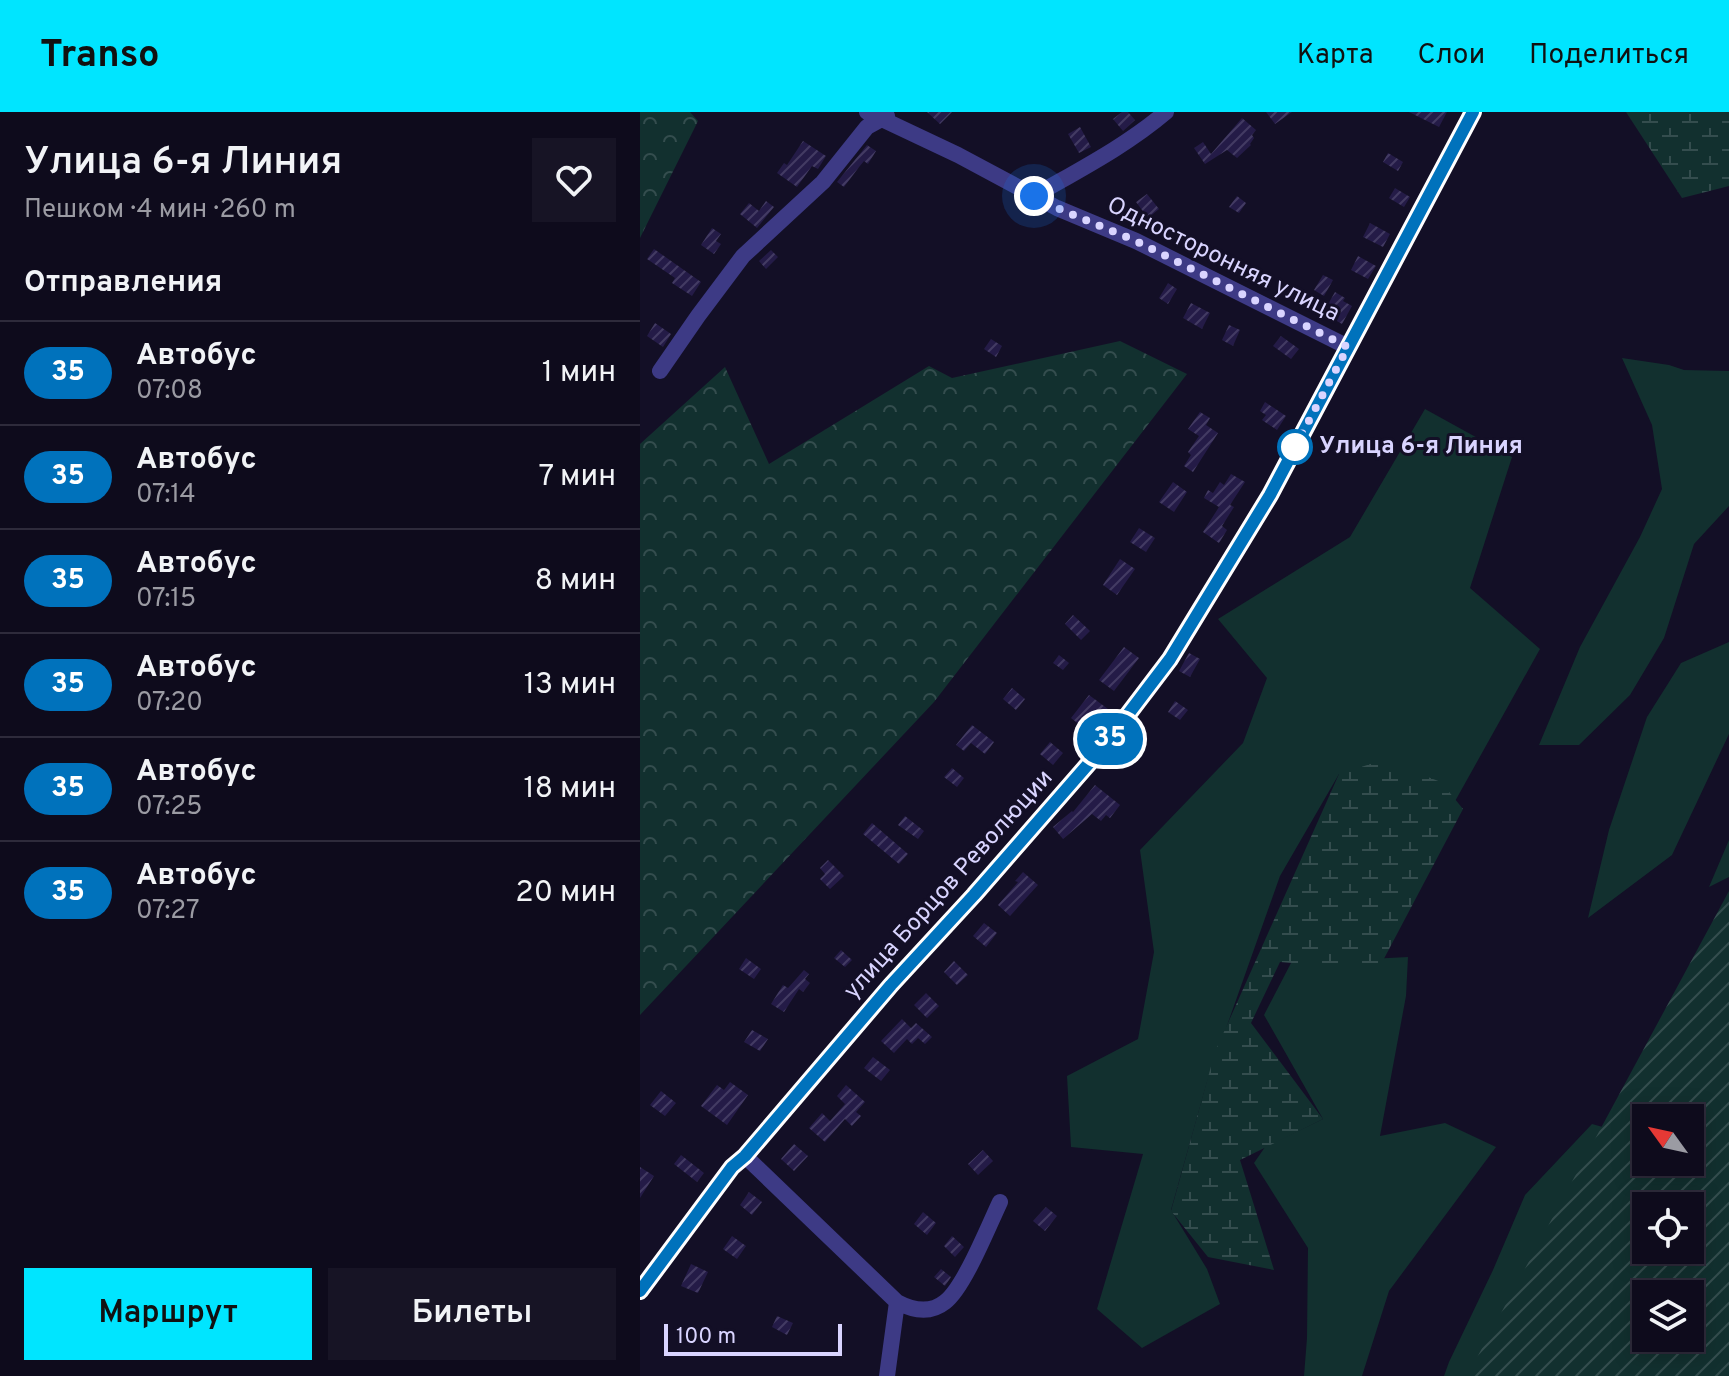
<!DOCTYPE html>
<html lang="ru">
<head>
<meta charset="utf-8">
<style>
	body { margin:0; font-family:Overpass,sans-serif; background:#171425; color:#f1f3f6; height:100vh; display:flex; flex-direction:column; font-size:30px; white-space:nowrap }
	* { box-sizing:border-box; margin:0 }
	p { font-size:26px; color:#9b9ba3 }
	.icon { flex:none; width:44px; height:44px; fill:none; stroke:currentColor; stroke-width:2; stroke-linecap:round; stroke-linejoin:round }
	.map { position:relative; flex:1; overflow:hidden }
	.sheet { display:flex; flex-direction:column; background:#0e0b1c; width:640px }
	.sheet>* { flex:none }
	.badge { padding:0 16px; border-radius:26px; font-size:28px; line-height:52px }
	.needle { width:52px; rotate:303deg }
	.buttons { position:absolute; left:992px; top:992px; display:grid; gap:16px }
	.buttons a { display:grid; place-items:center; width:72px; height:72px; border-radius:0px; background:#0e0b1c; box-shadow:0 4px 20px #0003,0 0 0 2px #2e2b3b; font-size:40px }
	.scale { position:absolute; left:24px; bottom:20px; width:178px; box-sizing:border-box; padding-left:8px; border:4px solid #d9d4ff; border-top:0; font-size:22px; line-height:28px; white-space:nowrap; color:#d9d4ff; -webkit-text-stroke:6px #130f26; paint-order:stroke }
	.you { position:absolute; width:40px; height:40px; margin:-20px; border:6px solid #fff; border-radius:50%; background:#1a73e8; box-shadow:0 0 0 12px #1a73e833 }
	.map>.badge { position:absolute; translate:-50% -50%; box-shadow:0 0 0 4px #fff }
	h2 { padding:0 24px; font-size:30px; line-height:72px }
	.round { display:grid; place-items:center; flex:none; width:84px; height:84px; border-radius:0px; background:#171425 }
	.summary { display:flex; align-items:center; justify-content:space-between; height:136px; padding:0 24px }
	h1 { font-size:38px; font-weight:600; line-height:60px }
	.primary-button { display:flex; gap:16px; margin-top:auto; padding:16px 24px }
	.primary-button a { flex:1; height:92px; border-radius:0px; background:#00e5ff; color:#111; font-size:32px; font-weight:600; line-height:92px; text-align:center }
	.primary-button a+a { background:#171425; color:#f1f3f6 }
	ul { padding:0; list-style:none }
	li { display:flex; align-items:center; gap:24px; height:104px; padding:0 24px; border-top:2px solid #2e2b3b }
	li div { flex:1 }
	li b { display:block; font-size:30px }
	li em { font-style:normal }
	li .badge { min-width:88px; font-weight:700; text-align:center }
	header { display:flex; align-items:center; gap:48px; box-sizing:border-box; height:112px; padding:0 40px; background:#00e5ff; color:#111 }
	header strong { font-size:38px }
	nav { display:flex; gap:44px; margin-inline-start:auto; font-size:28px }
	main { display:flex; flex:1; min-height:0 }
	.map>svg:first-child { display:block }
	.green { fill:#12302f; fill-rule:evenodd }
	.forest { fill:url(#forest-crowns) }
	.wetland { fill:url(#wetland-marsh) }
	.garden { fill:url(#garden-furrows); fill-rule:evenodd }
	.building { fill:url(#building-hatch) }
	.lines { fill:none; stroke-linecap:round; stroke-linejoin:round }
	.minor { stroke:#3d3a85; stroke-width:16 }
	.line-casing { stroke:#fff; stroke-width:18 }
	.line { stroke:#0072bc; stroke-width:12 }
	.walk { stroke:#d9d4ff; stroke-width:8; stroke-dasharray:0 14.4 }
	.stop-dot { fill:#fff; stroke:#0072bc; stroke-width:4 }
	.labels { text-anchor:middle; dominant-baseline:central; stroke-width:6; stroke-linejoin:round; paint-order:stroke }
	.street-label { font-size:24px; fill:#d9d4ff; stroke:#130f26 }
	.stop-label { font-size:24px; font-weight:bold; fill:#d9d4ff; stroke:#130f26; text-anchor:start }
</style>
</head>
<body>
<header>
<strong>Transo</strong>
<nav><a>Карта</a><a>Слои</a><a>Поделиться</a></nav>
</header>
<main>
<section class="sheet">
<div class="summary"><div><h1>Улица 6-я Линия</h1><p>Пешком · 4 мин · 260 m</p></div><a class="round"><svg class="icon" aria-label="heart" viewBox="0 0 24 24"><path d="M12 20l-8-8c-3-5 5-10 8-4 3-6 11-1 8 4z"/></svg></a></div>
<h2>Отправления</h2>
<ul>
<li><span class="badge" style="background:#0072bc;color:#fff">35</span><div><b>Автобус</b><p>07:08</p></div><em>1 мин</em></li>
<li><span class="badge" style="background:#0072bc;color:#fff">35</span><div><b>Автобус</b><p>07:14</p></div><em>7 мин</em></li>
<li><span class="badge" style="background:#0072bc;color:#fff">35</span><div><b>Автобус</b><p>07:15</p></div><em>8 мин</em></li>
<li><span class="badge" style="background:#0072bc;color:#fff">35</span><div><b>Автобус</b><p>07:20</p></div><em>13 мин</em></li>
<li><span class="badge" style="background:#0072bc;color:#fff">35</span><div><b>Автобус</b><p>07:25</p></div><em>18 мин</em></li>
<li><span class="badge" style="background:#0072bc;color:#fff">35</span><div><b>Автобус</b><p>07:27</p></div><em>20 мин</em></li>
</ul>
<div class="primary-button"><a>Маршрут</a><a>Билеты</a></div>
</section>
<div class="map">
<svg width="1089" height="1264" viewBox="0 0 1089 1264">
	<defs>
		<pattern id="forest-crowns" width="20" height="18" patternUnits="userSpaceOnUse" patternTransform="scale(2)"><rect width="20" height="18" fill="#12302f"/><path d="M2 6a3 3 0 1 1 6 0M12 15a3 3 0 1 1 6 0" fill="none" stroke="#344d4e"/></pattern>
		<pattern id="wetland-marsh" width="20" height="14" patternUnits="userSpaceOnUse" patternTransform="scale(2)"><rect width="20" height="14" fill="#12302f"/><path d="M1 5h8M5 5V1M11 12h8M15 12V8" fill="none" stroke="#344d4e"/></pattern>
		<pattern id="garden-furrows" width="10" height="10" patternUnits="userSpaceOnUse" patternTransform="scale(2)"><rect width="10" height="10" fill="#12302f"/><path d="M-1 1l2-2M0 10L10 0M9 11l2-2" fill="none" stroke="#344d4e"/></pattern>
		<pattern id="building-hatch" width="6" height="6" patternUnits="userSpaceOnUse" patternTransform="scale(2)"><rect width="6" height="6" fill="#241b47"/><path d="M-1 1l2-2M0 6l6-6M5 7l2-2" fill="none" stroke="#433b63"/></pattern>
	</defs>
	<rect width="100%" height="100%" fill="#130f26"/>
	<!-- green -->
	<path class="green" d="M982 246 1029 253 1044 258 1089 259V394L1054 432 1024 526 990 583 939 633H899L940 535 1000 425 1022 377 1012 313Z
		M785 297 872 345 830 476 900 537 804 709 699 662 640 764 567 970 531 1098 567 1157 580 1192 502 1236 457 1197 503 1042 431 1035 427 964 498 927 514 840 500 738 603 631 627 566 578 507 710 425Z
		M1089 530V622L1032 743 948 806 969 718 1007 605 1041 551Z
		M1089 728V765L1069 775Z
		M768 845 766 884 740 1024 805 1011 856 1035 749 1179 722 1264H664L667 1226 668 1136 614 1051 625 1035 683 1007 624 903 651 851Z
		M952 1012 1006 1027V1050H1050L1089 1203 1055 1264H804L809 1250 853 1158 885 1083ZM1006 1094H1050V1138H1006ZM1006 1182H1050V1226H1006Z"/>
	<!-- forest -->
	<path class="forest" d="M0 0H50L58 9 0 126Z
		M480 229 547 262 294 590 0 903V332L85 255 129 352 289 254 312 266Z"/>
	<!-- wetland -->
	<path class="wetland" d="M986 0H1089V74L1042 86Z
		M743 648 801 670 823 697 738 858 640 850 611 911 683 1007 600 1048 634 1158 568 1145 531 1099 575 940 699 662Z"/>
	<!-- garden -->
	<path class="garden" d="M1089 779V1264H827ZM1006 1006H1050V1050H1006ZM1006 1094H1050V1138H1006ZM1006 1182H1050V1226H1006Z"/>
	<!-- building -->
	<path class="building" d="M287 0H312L300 12Z
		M482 0H488L495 8 483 19 473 7Z
		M626 0H652L635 12Z
		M769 0H807L799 15Z
		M602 6 616 18 612 23 614 26 610 32 611 33 597 46 587 38 565 52 554 36 563 30 571 42Z
		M440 15 451 35 439 41 428 22Z
		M163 29 186 44 178 57 172 54 157 75 137 61 144 51 147 53Z
		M227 33 236 39 228 52 224 49 219 55 204 75 197 70Z
		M748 41 763 50 758 59 743 50Z
		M755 76 770 85 764 95 749 86Z
		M507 82 519 97 508 106 496 90Z
		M597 84 606 91 599 101 589 95Z
		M126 89 134 95 117 116 100 102 109 91 119 99Z
		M730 111 750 122 743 135 723 125Z
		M72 116 81 122 76 129 81 132 74 142 61 133Z
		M14 137 61 170 52 184 32 171 35 166 7 147Z
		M131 138 138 145 126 157 119 149Z
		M718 144 736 154 728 167 711 158Z
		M683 163 693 168 684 184 674 178Z
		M528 171 537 177 528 192 519 186Z
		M695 180 705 186 703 189 712 194 702 212 683 201Z
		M551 191 570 201 562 217 543 206Z
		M15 211 31 222 23 235 7 224Z
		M589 213 600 218 593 234 582 228Z
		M641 224 659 237 651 247 633 234Z
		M351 227 362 234 356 245 344 237Z
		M625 290 646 304 637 318 622 308 626 303 620 299Z
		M560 300 570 306 566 313 578 321 553 360 544 354 551 343 548 340 559 324 548 317Z
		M591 362 605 370 590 393 594 395 582 414 587 418 579 431 563 420 579 395 564 386 568 378 573 381 580 370 584 373Z
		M533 370 547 380 534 400 519 390Z
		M499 416 515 426 506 440 490 430Z
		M480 447 495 457 477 483 463 473Z
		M433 503 450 519 441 528 425 512Z
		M484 535 499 546 474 579 459 568Z
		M549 541 560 547 550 565 539 559Z
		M419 543 429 551 423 558 413 551Z
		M372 576 385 587 376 598 363 587Z
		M449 583 468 597 450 621 431 606Z
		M535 589 548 598 540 608 528 600Z
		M332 613 354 630 345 642 331 631 324 639 316 633Z
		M410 630 423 641 413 653 400 642Z
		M312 656 324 666 317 675 304 665Z
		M455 673 480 693 470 706 466 703 461 709 452 702 423 727 413 715 432 699 433 700Z
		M265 704 284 719 278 727 258 713Z
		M232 711 268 742 259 752 223 722Z
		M188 748 204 764 190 777 180 767 185 762 180 756Z
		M383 760 398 773 370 804 358 793 378 770 375 769Z
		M344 811 357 821 346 835 333 824Z
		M201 838 212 848 205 855 194 846Z
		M106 846 121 857 114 867 99 857Z
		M314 849 328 863 317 873 304 860Z
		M164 858 169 862 165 867 170 871 163 880 159 877 144 900 131 892 143 873 148 876Z
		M286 881 299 894 287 906 274 893Z
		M262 907 271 916 276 911 292 925 285 932 278 926 272 932 267 927 254 941 241 929Z
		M112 918 128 927 120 939 104 930Z
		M233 945 250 958 241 969 224 956Z
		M90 970 108 983 87 1013 61 994 77 973 84 978Z
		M206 973 225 990 216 1000 221 1004 212 1014 205 1007 185 1030 169 1016 182 1001 190 1009 205 992 197 984Z
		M21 979 36 991 25 1004 10 993Z
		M154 1032 168 1044 154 1059 141 1047Z
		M343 1038 353 1049 338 1063 328 1052Z
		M41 1043 64 1061 57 1070 34 1052Z
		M0 1055 14 1064 0 1086Z
		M109 1080 122 1090 112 1103 100 1093Z
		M406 1095 417 1104 405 1119 393 1109Z
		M283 1100 296 1111 287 1123 274 1112Z
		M92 1124 106 1134 97 1147 83 1137Z
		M312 1124 324 1135 315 1145 304 1134Z
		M51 1152 68 1160 58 1181 41 1174Z
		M301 1157 311 1165 305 1174 294 1165Z
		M137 1204 153 1211 147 1223 132 1215Z"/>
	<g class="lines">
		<!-- minor -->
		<path class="minor" d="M227 0 318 43 417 96 496 129 708 235
			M394 84C439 58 486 34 526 0
			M20 259 58 204 103 144 183 70 227 15 247 4
			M105 1044 257 1190
			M0 1179 92 1055 105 1044 251 873 334 783 464 634 530 547 630 383 833 0
			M247 1264 257 1190C272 1198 290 1202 305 1190 324 1176 349 1113 360 1090"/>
	</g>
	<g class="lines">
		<!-- line casing -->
		<g class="line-casing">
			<path id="line" d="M0 1179 92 1055 105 1044 251 873 334 783 464 634 530 547 630 383 833 0"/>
		</g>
		<!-- line -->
		<use href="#line" class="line"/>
		<!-- walk -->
		<path class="walk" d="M394 84 417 96 496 129 708 235 655 335"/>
	</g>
	<!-- markers -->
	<circle class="stop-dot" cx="655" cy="335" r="16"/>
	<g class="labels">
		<!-- street labels -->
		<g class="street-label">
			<text transform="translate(583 148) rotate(26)">Односторонняя улица</text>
			<text transform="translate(309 773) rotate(-48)">улица Борцов Революции</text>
		</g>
		<!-- stop labels -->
		<g class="stop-label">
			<text x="679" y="335">Улица 6-я Линия</text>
		</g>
	</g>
</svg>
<div class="buttons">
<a><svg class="needle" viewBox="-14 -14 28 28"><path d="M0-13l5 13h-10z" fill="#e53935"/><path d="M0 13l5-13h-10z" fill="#9b9ba3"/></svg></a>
<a><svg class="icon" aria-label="locate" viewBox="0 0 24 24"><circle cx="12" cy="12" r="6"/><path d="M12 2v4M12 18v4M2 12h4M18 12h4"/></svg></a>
<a><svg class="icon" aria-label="layers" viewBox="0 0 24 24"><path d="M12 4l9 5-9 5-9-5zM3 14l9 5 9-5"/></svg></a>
</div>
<div class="scale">100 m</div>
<div class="you" style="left:394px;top:84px"></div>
<b class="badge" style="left:470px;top:627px;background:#0072bc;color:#fff">35</b>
</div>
</main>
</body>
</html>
